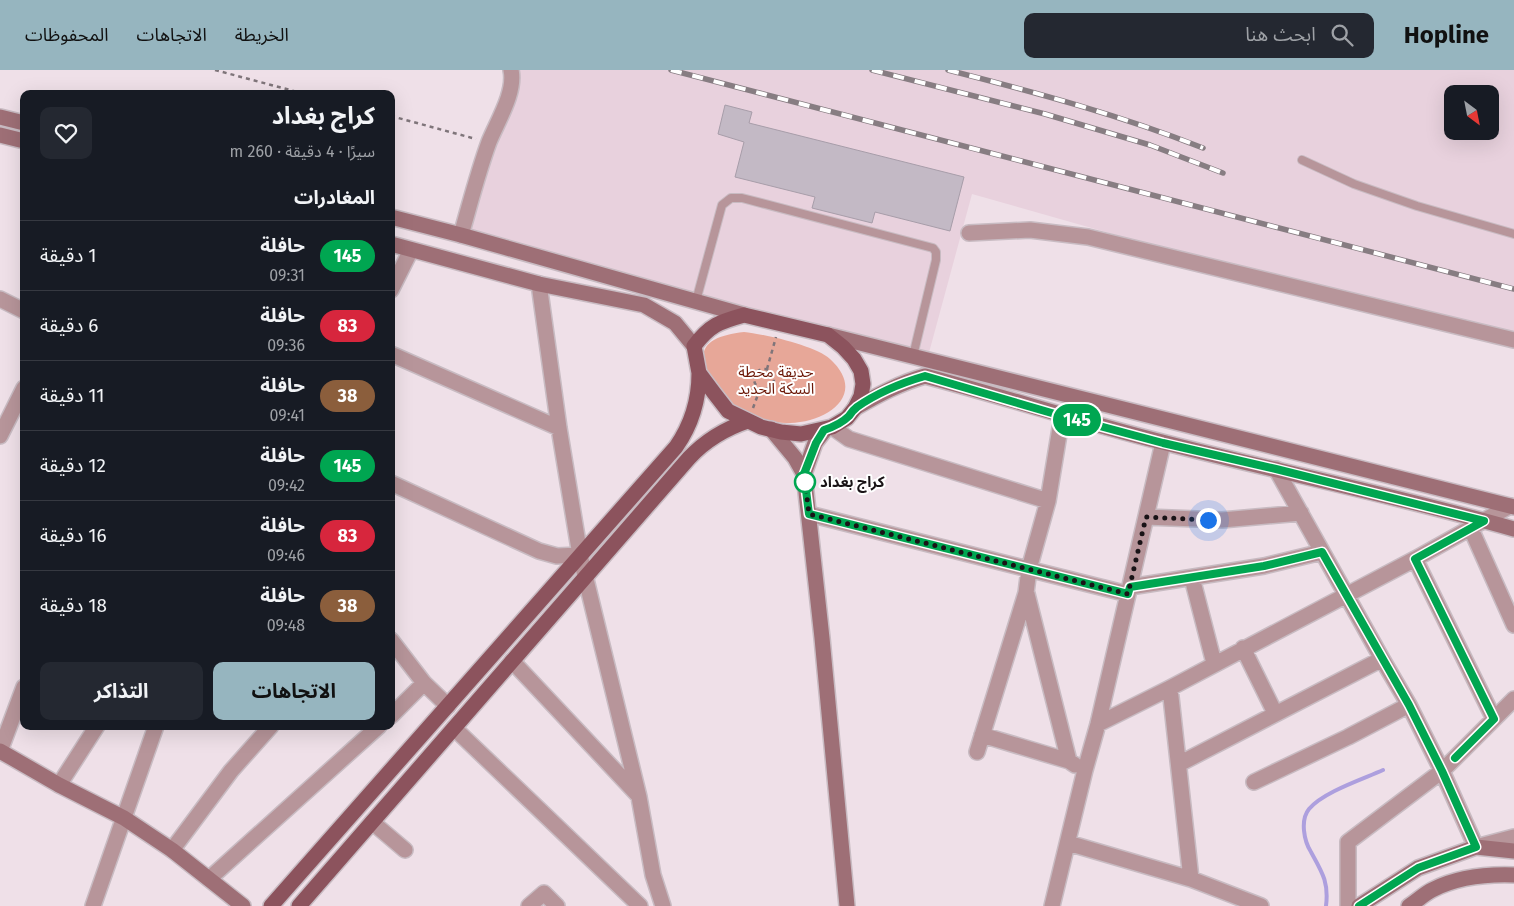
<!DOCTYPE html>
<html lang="ar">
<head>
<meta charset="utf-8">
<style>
	body { margin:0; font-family:"Fira Sans","Noto Sans Arabic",sans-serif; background:#242831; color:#f1f3f6; direction:rtl; height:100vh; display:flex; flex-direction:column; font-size:19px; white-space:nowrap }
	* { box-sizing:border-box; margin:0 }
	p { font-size:16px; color:#9ea1a6 }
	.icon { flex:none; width:28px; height:28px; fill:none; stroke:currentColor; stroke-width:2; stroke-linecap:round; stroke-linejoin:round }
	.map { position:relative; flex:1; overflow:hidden; direction:ltr }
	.sheet { position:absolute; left:20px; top:20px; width:375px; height:640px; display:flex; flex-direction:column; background:#171b24; border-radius:10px; box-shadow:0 5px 20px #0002; direction:rtl }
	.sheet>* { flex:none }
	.badge { padding:0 10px; border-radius:16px; font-size:18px; line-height:32px }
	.needle { width:32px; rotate:148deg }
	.fabs { position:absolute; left:1444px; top:15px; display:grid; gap:10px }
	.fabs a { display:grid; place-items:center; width:55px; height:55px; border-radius:10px; background:#171b24; box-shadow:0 5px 20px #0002; font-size:25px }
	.you { position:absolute; width:25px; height:25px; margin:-12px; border:4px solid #fff; border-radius:50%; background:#1a73e8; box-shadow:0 0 0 8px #1a73e833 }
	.map>.badge { position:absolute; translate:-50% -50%; box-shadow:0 0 0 2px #fff }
	h2 { padding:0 20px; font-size:19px; line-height:45px }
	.round { display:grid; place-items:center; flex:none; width:52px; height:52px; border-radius:10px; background:#242831 }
	.head { display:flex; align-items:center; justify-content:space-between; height:85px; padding:0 20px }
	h1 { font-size:24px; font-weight:700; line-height:38px }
	.button { display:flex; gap:10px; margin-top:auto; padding:10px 20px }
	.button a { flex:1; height:58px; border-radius:10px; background:#96b5bf; color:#111; font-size:20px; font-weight:700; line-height:58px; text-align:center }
	.button a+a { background:#242831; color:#f1f3f6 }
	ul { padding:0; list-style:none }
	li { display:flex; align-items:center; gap:15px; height:70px; padding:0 20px; border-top:1px solid #363941 }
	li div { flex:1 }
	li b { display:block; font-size:19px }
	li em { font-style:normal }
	li .badge { min-width:55px; font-weight:700; text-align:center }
	header { display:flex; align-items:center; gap:30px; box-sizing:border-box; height:70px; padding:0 25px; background:#96b5bf; color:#111 }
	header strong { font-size:24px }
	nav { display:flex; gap:28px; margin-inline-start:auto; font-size:18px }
	.search { width:350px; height:45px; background:#242831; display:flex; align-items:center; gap:12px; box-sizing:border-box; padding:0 18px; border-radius:10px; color:#9ea1a6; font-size:19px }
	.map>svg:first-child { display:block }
	.built { fill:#e8d1dd; fill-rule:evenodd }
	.green { fill:#e7a798 }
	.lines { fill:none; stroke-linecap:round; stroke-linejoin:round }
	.stream { stroke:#ad9fde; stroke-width:4 }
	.building { fill:#c3b9c5; stroke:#a79da9 }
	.lane-casing { stroke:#c8bbc2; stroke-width:10 }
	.street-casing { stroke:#c8bbc2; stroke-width:18 }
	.secondary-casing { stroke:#c8bbc2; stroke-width:18 }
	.primary-casing { stroke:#c8bbc2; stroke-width:18 }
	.path { stroke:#7f757a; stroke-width:2.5; stroke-dasharray:4 4; stroke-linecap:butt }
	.lane { stroke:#b7959a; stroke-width:8 }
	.street { stroke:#b7959a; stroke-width:15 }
	.secondary { stroke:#9e6f76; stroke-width:15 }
	.primary { stroke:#8c535d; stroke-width:15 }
	.rail-casing { stroke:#877d82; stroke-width:5.5 }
	.rail { stroke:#fff; stroke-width:4; stroke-dasharray:11; stroke-linecap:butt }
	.line-casing { stroke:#fff; stroke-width:11 }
	.line { stroke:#00a651; stroke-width:8 }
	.walk { stroke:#191316; stroke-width:5; stroke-dasharray:0 9 }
	.stop-dot { fill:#fff; stroke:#00a651; stroke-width:2.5 }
	.labels { text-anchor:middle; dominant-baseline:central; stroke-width:4; stroke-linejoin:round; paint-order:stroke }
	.park-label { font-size:15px; fill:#6c1807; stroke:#fff }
	.stop-label { font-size:15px; font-weight:bold; fill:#191316; stroke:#fff; text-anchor:start }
</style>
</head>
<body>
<header>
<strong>Hopline</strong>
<div class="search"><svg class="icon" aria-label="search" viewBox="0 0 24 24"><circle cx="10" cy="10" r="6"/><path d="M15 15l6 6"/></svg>ابحث هنا</div>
<nav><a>الخريطة</a><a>الاتجاهات</a><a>المحفوظات</a></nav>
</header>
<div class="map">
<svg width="1514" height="836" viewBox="0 0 1514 836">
	<rect width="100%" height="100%" fill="#efe0e8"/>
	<!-- built -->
	<path class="built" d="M506 0H1514V278L972 124 927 290 461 165 489 72ZM1452 24H1490V61H1452Z"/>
	<!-- green -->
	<path class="green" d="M744 262C764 264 816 276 830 289 868 324 828 352 790 353 771 354 744 346 730 332 725 327 721 320 716 314 690 280 707 266 744 262Z"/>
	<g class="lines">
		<!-- stream -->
		<path class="stream" d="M1326 836C1329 812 1322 802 1311 782 1304 771 1300 750 1309 739 1323 722 1363 709 1383 700"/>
	</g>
	<!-- building -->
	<path class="building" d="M725 35 752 42 749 53 964 107 950 161 875 142 872 153 812 138 815 127 735 107 744 72 718 64Z"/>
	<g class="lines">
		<!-- lane casing -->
		<g class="lane-casing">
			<path id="lane" d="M1302 90 1354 114 1417 136 1514 164
				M696 231 722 135 731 128H742L933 178 936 182V190L913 286"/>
		</g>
		<!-- street casing -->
		<g class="street-casing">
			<path id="street" d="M969 163 1030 160 1088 167 1514 270
				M461 165C470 134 478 102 489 72 497 52 516 22 511 0
				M539 214 559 358 580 485 639 727 653 805 663 836
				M391 220 411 180
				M0 229 24 241
				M391 284 559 358
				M832 357 849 369 1048 431
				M0 366 24 318
				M1276 399 1382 589 1409 635 1442 701 1476 777 1514 767
				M391 413 539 481 557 486 580 485
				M809 444 1128 524
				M1146 447 1222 450 1301 443
				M1471 459 1514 555
				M1415 489 1494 649
				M1192 508 1214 593
				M1130 517 1264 496 1322 482
				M1027 524 1069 691
				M391 570 424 613 448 636
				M1243 578 1275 643
				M512 591 638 725
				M1170 618 1191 809
				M391 646 424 613
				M1098 654 1170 618 1415 489 1510 436
				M454 658 640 836
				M982 665 1069 691 1075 695
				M0 681 24 617
				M977 682 1026 523 1029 499 1048 431 1062 346
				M1179 694 1382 589
				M1254 712 1348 667 1409 635
				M59 715 97 656
				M372 752 405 780
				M1068 773 1191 809 1261 836
				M172 780 231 701 271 656
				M209 809 379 656
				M93 836 156 656
				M529 836 544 823 557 836
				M1052 836 1085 700 1098 654 1163 373
				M1348 836V772L1442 701 1514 629"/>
		</g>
		<!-- secondary casing -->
		<g class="secondary-casing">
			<path id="secondary" d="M0 47 24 53
				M0 65 24 71
				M391 147 461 165 744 245
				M391 174 539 214 644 235 675 253 694 276
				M828 265 1514 437
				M855 338C878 325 900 313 925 306 1005 327 1082 352 1162 372 1279 402 1398 426 1514 459
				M771 359 795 388 804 404 822 568 847 836
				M804 404 815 373 825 360
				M0 681 59 715 124 748 172 780 243 836
				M1359 836 1418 798 1476 777 1514 781
				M1409 836C1417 831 1424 824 1432 820 1457 807 1486 804 1514 805"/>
		</g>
		<!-- primary casing -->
		<g class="primary-casing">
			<path id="primary" d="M744 245 828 265 843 277 854 289 861 301 863 314 861 326 855 338 847 348 832 357 801 364 781 362 761 357 728 341 714 323 699 303 694 276C710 255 719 252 744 245Z
				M271 836 676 377C692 354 699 331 699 303
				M299 836 689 388C706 370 724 359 748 351"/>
		</g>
		<!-- path -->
		<path class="path" d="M215 0 305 24
			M391 46 476 69
			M754 309a10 10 0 1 1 20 0a10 10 0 1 1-20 0Z
			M767 299 776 267
			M753 338 760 319"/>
		<!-- lane -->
		<use href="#lane" class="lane"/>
		<!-- street -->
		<use href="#street" class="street"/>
		<!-- secondary -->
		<use href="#secondary" class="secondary"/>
		<!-- primary -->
		<use href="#primary" class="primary"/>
		<!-- rail casing -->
		<g class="rail-casing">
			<path id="rail" d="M671 0 1514 219
				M872 0 1045 44 1150 75 1223 103
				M948 0C1034 22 1120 45 1203 78"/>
		</g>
		<!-- rail -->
		<use href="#rail" class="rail"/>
	</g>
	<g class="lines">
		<!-- line casing -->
		<g class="line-casing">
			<path id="line" d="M1359 836 1418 798 1476 777 1442 701 1409 635 1322 482 1264 496 1130 517 1128 524 809 444 804 404 816 373 824 360C833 357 842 353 849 346 851 343 853 340 857 337 877 323 901 313 925 306L1062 346 1163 373 1276 399 1484 451 1415 489 1494 649 1455 688"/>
		</g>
		<!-- line -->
		<use href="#line" class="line"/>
		<!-- walk -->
		<path class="walk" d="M805 412 809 444 1128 524 1146 447 1208 450"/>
	</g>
	<!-- markers -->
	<circle class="stop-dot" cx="805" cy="412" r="10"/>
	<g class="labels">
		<!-- park labels -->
		<g class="park-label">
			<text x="776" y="302">حديقة محطة<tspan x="776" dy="17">السكة الحديد</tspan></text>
		</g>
		<!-- stop labels -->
		<g class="stop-label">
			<text x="820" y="412">كراج بغداد</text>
		</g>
	</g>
</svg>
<div class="fabs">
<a><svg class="needle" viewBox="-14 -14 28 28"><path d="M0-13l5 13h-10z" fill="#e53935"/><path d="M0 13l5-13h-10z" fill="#9ea1a6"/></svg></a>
</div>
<div class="you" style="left:1208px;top:450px"></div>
<b class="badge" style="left:1077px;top:350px;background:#00a651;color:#fff">145</b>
<section class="sheet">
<div class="head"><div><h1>كراج بغداد</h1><p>سيرًا · 4 دقيقة · 260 m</p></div><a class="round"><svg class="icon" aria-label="heart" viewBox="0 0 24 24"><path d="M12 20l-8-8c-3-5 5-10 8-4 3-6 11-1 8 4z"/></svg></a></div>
<h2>المغادرات</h2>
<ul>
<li><span class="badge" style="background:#00a651;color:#fff">145</span><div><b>حافلة</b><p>09:31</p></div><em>1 دقيقة</em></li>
<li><span class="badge" style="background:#d7263d;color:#fff">83</span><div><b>حافلة</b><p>09:36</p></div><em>6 دقيقة</em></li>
<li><span class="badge" style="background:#8b5e3c;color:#fff">38</span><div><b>حافلة</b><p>09:41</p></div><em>11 دقيقة</em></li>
<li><span class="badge" style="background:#00a651;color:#fff">145</span><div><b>حافلة</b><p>09:42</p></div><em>12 دقيقة</em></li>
<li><span class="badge" style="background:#d7263d;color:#fff">83</span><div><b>حافلة</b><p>09:46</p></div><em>16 دقيقة</em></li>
<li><span class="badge" style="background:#8b5e3c;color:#fff">38</span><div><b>حافلة</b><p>09:48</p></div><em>18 دقيقة</em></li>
</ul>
<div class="button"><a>الاتجاهات</a><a>التذاكر</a></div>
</section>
</div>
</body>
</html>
